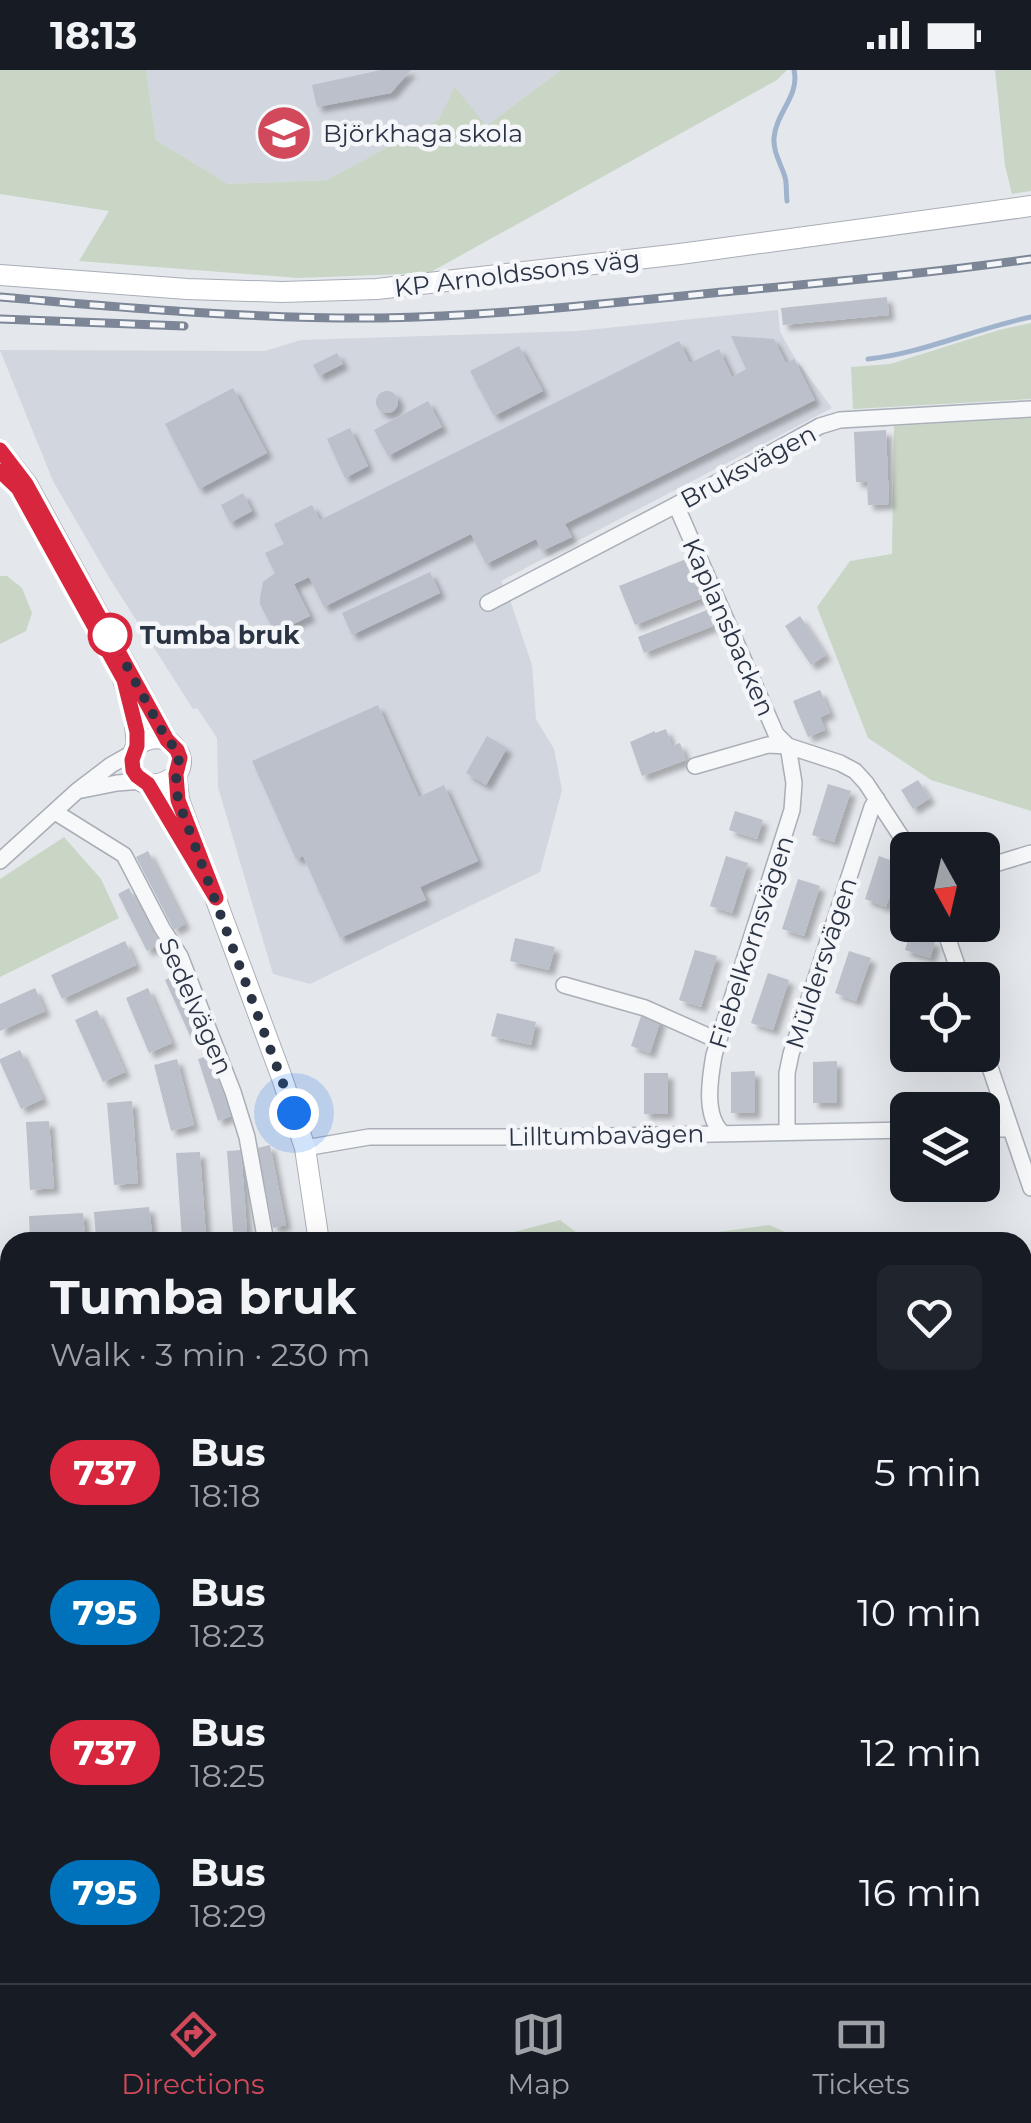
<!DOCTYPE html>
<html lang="en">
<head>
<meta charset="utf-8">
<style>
	body { margin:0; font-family:Montserrat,sans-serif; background:#20242c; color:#f1f3f6; height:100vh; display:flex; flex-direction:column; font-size:38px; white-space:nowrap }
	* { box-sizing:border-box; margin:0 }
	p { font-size:32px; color:#9ea1a6 }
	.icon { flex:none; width:55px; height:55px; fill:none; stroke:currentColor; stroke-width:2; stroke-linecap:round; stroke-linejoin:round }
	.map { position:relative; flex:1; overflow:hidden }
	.details { position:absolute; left:0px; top:1162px; width:1032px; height:752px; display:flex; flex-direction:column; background:#171b24; border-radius:30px 30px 0 0; box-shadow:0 10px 40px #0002 }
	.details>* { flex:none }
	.badge { padding:0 20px; border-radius:32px; font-size:35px; line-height:65px }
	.needle { width:65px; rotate:172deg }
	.controls { position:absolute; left:890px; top:762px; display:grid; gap:20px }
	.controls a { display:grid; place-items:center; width:110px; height:110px; border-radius:15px; background:#171b24; box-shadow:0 10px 40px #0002; font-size:50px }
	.you { position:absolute; width:50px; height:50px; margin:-25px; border:8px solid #fff; border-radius:50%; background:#1a73e8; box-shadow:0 0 0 15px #1a73e833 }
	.map>.badge { position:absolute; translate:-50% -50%; box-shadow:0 0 0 5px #fff }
	.round { display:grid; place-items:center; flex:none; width:105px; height:105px; border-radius:15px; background:#20242c }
	.overview { display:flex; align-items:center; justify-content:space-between; height:170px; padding:0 50px }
	h1 { font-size:48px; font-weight:700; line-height:75px }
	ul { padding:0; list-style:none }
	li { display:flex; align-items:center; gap:30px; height:140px; padding:0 50px }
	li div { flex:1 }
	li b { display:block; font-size:38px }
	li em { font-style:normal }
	li .badge { min-width:110px; font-weight:700; text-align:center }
	.status { display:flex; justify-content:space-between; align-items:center; height:70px; padding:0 50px; background:#171b24; direction:ltr }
	.status svg { height:28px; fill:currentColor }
	.menu { display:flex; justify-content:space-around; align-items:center; height:140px; border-top:2px solid #363941; background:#171b24; font-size:28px; color:#9ea1a6 }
	.menu a { display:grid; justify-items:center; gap:5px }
	.menu .active { color:#d1495b }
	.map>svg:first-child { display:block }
	.built { fill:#d2d6de }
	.green { fill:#c9d6c5 }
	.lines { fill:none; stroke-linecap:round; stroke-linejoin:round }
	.stream { stroke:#9fb4cc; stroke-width:5 }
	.building { fill:#bbc0ca; filter:url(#shadow) }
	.street-casing { stroke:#a9aeb7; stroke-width:18 }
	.secondary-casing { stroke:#a9aeb7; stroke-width:22 }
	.street { stroke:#f7f8fa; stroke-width:15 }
	.secondary { stroke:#fff; stroke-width:20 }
	.rail-casing { stroke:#7d8696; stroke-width:9 }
	.rail { stroke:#f4f6f9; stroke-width:5; stroke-dasharray:15; stroke-linecap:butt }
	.line-casing { stroke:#fff; stroke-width:22 }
	.line { stroke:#d7263d; stroke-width:15 }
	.walk { stroke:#2b3445; stroke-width:10; stroke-dasharray:0 18 }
	.stop-dot { fill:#fff; stroke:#d7263d; stroke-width:5 }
	.labels { text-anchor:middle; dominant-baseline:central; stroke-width:9; stroke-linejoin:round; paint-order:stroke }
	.poi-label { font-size:25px; fill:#2b3445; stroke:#f4f6f9; text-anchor:start }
	.street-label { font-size:25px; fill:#2b3445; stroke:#f4f6f9 }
	.stop-label { font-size:25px; font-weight:bold; fill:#2b3445; stroke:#f4f6f9; text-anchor:start }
</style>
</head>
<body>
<div class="status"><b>18:13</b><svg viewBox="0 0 49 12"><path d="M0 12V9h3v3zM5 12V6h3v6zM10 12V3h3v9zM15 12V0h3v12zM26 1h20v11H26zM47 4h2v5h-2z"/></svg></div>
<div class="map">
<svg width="1031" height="1913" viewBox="0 0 1031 1913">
	<defs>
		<filter id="shadow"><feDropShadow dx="5.5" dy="5.5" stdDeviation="2.5" flood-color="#0004"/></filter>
	</defs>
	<rect width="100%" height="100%" fill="#e4e7ec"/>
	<!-- built -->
	<path class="built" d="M146 0H561L486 56 439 49 327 110 228 114 156 70Z
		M778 240 780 262 795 288 832 338 501 511 510 530 532 595 536 649 554 679 562 720 540 802 310 914 273 904 218 717 217 668 197 638 193 639 110 509 53 411 0 280 265 281 301 270 578 261Z
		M0 1385 10 1401V1506H0Z"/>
	<!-- green -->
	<path class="green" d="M0 0H146L156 70 228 114 327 110 439 49 455 17 486 56 561 0H787L777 10 429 203 298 208 79 191 109 141 0 124Z
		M995 0H1031V121L1012 124 1005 96Z
		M1031 253V329L853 339 851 297 890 294 999 260Z
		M1031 348V741L931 710 868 668 817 537 850 491 892 484 894 356Z
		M0 506H7L22 518 32 543 26 561 0 574Z
		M64 767 101 809 119 848 0 907V809Z
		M560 1150 589 1172H475H476Z
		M769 1155 809 1172H689L710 1163Z"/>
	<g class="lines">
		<!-- stream -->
		<path class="stream" d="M787 131C786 123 787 114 785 107 781 94 773 82 774 68 776 42 800 26 794 0
			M868 289C921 284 977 258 1031 247"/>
	</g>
	<!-- building -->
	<path class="building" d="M381 0H411L391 23 317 37 312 15Z
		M887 227 889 245 783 255 781 238Z
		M731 266 774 269 786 293 794 289 815 330 565 454 572 467 542 481 536 469 486 494 471 464 324 537 309 507 294 514 310 546 275 563 260 534V528L263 512 275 503 265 483 284 474 274 454 312 435 320 450 679 271 690 293 719 279 732 307 746 299Z
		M519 276 543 321 494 346 470 301Z
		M337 283 343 294 319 306 313 295Z
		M233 318 267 383 199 419 165 354Z
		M376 332a11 11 0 1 1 22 0a11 11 0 1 1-22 0Z
		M428 331 442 357 388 386 374 360Z
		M350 358 368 396 345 408 327 369Z
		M886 360 889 434 868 435 867 412H856L854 362Z
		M243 423 252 441 230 453 221 435Z
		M696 485 712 524 635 555 619 516Z
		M430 502 440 523 352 565 342 543Z
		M707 540 713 556 644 583 638 567Z
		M800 546 826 585 811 595 785 556Z
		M820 620 830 643 820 647 825 660 808 667 793 631Z
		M378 635 419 727 444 715 478 791 420 817 426 830 340 868 303 786 296 789 252 691Z
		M666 659 672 676 680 673 686 690 642 706 630 672 655 661V663Z
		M487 666 507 678 486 715 466 703Z
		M918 710 930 728 913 739 901 720Z
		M828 714 851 721 834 772 812 765Z
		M735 741 763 750 757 769 729 760Z
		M148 781 185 854 174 860 136 787Z
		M726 786 748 793 732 843 710 836Z
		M879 786 901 794 886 837 865 829Z
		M798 809 820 816 804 866 782 859Z
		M129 818 158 875 147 881 118 824Z
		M910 863 935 872 930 888 905 880Z
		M515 868 555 877 549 900 510 891Z
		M125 871 136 895 62 929 51 905Z
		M695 880 717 886 701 937 679 930Z
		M849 881 871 888 856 931 835 923Z
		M768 903 789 910 773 960 751 953Z
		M177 904 203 962 191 968 165 910Z
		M35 918 45 941 0 961V934Z
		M148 918 172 973 149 983 126 928Z
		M97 940 125 1002 103 1012 75 950Z
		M497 943 536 952 531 975 491 966Z
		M642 943 661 949 650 983 631 976Z
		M20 980 43 1029 21 1039 0 992V989Z
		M211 985 231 1046 218 1051 198 989Z
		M177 989 194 1055 171 1061 154 995Z
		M837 991V1033H813V992Z
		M755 1001V1043H731V1002Z
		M644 1003H668V1044H644Z
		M132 1031 138 1113 114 1115 107 1033Z
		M49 1051 54 1118 30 1120 26 1052Z
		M270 1075 286 1155 273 1158 257 1078Z
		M241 1080 247 1161 233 1162 227 1081Z
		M200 1082 206 1168 182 1169 176 1083Z
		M149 1137 152 1163 96 1168 94 1142Z
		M83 1143 85 1167 30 1171 29 1146Z
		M0 1631 10 1632 2 1710H0Z
		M0 1800H10V1819L0 1818Z"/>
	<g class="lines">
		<!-- street casing -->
		<g class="street-casing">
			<path id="street" d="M676 435 776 664 788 676
				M488 533 676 435 820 356 840 350 1031 339
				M134 682 111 695 77 721 117 713 143 711
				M695 696 768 675 788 676 840 693 855 701 866 713 910 780
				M55 742 124 785 162 858 180 886 233 1022 247 1067 266 1172
				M0 791 77 721
				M982 798 1031 783
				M943 855 962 910
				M564 915 645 938 717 970
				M982 974 1031 1118
				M982 1059H1010
				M787 1062V1003L791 984 872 737 877 729
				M724 1064C703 1048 710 1008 714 985L792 740 794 713 788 676
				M305 1078 369 1067H564L908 1060
				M1022 1455 1026 1440 1031 1435
				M0 1522 10 1523
				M0 1862H10
				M119 1905 120 1913"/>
		</g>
		<!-- secondary casing -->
		<g class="secondary-casing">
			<path id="secondary" d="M0 205 187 219 282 222 377 219 680 184 1031 136
				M0 380 27 414 167 670C213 706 130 738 132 690 133 671 152 665 167 670
				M122 606 134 644 137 677
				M176 704 179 730 282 1008 305 1078 319 1172
				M148 714 189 783
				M370 1905 372 1913"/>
		</g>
		<!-- street -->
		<use href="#street" class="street"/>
		<!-- secondary -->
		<use href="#secondary" class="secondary"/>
		<!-- rail casing -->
		<g class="rail-casing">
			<path id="rail" d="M0 227C126 238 253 249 380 248 491 246 602 234 713 223 819 213 926 204 1031 189
				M0 249 184 256"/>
		</g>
		<!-- rail -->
		<use href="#rail" class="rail"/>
	</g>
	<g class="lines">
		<!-- line casing -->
		<g class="line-casing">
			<path id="line" d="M0 380 26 414 167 670 177 680 180 688 176 704 178 730 216 828 148 714 137 706 133 700 132 690 137 676V662L124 610 18 418 0 401"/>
		</g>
		<!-- line -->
		<use href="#line" class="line"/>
		<!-- walk -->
		<path class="walk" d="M110 565 167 670C180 681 180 687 177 703 175 711 177 721 178 730L294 1043"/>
	</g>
	<!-- icons -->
	<defs>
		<g id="school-disc" transform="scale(2.875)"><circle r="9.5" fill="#d1495b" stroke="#f4f6f9"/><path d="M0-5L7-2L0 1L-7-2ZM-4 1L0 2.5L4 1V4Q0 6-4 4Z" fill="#fff"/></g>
	</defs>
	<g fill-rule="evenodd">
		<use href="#school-disc" x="284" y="63"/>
	</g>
	<!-- markers -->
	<circle class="stop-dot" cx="110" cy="565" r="20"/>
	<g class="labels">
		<!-- poi labels -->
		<g class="poi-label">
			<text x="323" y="63">Björkhaga skola</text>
		</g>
		<!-- street labels -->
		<g class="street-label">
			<text transform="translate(517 203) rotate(-7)">KP Arnoldssons väg</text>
			<text transform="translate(748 396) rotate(-28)">Bruksvägen</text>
			<text transform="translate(729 557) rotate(66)">Kaplansbacken</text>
			<text transform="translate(751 872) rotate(-72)">Fiebelkornsvägen</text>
			<text transform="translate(821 893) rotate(-72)">Müldersvägen</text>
			<text transform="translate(196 936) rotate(66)">Sedelvägen</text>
			<text transform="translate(606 1065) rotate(-1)">Lilltumbavägen</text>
		</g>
		<!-- stop labels -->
		<g class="stop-label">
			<text x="140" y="565">Tumba bruk</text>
		</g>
	</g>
</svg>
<div class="controls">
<a><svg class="needle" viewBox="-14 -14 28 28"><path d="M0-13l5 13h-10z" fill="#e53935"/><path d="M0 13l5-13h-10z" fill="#9ea1a6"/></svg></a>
<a><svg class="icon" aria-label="locate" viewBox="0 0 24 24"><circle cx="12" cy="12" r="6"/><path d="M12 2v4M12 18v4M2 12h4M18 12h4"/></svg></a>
<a><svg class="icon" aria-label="layers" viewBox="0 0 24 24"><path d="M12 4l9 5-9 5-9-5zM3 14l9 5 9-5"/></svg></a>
</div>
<div class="you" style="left:294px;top:1043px"></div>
<section class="details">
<div class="overview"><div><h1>Tumba bruk</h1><p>Walk · 3 min · 230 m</p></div><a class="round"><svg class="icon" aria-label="heart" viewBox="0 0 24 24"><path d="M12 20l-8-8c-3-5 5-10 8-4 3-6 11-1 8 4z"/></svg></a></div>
<ul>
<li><span class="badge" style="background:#d7263d;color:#fff">737</span><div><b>Bus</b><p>18:18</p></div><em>5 min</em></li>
<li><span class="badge" style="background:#0072bc;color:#fff">795</span><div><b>Bus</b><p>18:23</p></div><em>10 min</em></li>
<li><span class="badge" style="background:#d7263d;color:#fff">737</span><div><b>Bus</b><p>18:25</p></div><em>12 min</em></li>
<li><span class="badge" style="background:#0072bc;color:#fff">795</span><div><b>Bus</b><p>18:29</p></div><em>16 min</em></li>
</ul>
</section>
</div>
<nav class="menu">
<a class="active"><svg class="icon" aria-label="directions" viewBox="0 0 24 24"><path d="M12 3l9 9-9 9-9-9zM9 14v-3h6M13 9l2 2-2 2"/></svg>Directions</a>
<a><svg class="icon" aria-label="map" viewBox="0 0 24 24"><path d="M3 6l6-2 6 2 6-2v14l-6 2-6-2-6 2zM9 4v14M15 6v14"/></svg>Map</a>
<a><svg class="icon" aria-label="tickets" viewBox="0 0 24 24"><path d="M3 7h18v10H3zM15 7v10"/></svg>Tickets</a>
</nav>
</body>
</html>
